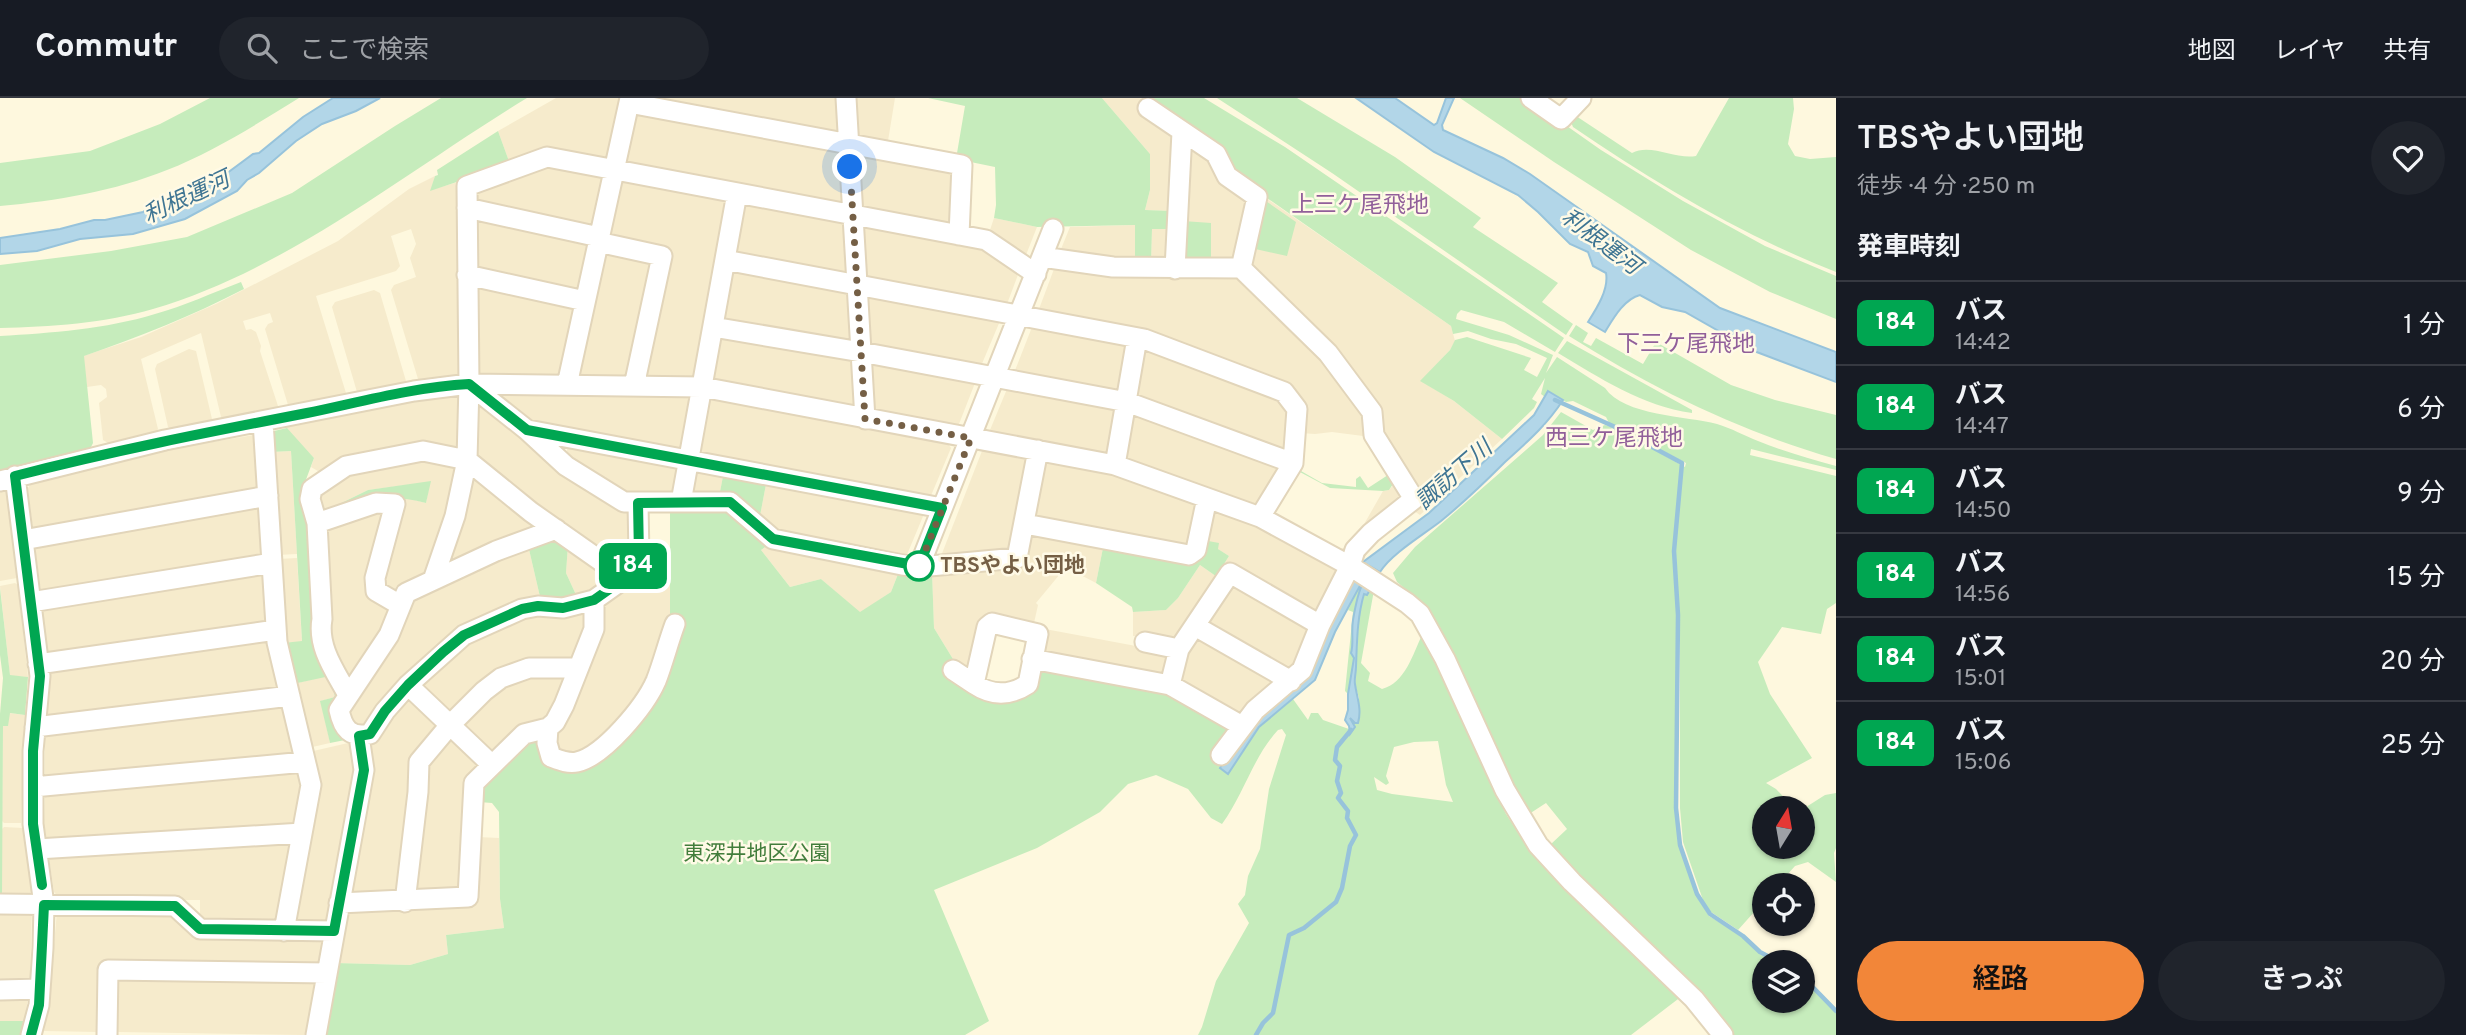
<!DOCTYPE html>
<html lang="ja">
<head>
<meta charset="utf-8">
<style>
	body { margin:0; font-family:Overpass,"Noto Sans JP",sans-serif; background:#20242c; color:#f1f3f6; height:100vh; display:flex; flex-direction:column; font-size:26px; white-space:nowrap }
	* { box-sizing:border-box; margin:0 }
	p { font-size:23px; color:#9ea1a6 }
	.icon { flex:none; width:38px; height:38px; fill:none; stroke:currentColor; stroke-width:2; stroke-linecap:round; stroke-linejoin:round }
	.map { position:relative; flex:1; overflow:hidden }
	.sheet { display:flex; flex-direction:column; background:#171b24; width:630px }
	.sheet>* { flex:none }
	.badge { padding:0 14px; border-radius:10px; font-size:24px; line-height:46px }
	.needle { width:46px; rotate:11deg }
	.buttons { position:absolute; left:1752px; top:698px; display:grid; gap:14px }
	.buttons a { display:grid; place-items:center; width:63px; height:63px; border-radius:50%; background:#171b24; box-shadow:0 2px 5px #0004; font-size:35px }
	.you { position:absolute; width:35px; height:35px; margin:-18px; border:5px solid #fff; border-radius:50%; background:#1a73e8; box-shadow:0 0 0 10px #1a73e833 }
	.map>.badge { position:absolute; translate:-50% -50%; box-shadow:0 0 0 4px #fff }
	h2 { padding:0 21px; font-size:26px; line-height:63px }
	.round { display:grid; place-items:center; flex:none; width:74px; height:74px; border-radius:37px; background:#20242c }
	.headline { display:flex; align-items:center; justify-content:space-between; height:119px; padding:0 21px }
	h1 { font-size:33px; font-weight:600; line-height:52px }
	.primary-button { display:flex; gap:14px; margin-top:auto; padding:14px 21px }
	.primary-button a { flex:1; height:80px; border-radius:42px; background:#f28639; color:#111; font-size:28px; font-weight:600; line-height:80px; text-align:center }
	.primary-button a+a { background:#20242c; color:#f1f3f6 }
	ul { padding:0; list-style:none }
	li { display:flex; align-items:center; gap:21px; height:84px; padding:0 21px; border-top:2px solid #363941 }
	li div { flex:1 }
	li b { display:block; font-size:26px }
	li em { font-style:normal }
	li .badge { min-width:77px; font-weight:700; text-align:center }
	header { display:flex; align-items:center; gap:42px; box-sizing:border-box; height:98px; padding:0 35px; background:#171b24; border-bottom:2px solid #363941 }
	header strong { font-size:33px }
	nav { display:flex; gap:38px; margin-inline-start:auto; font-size:24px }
	.search { width:490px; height:63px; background:#20242c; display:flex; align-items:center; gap:18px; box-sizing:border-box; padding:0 24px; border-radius:38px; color:#9ea1a6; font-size:26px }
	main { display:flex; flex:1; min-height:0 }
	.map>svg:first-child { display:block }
	.residential { fill:#f6ebcc }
	.green { fill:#c6ecbc; fill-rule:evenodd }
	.water { fill:#b2d6e8; stroke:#97c3db; stroke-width:2 }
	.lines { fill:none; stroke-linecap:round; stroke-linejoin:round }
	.stream { stroke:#97c3db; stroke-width:4.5 }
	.minor-casing { stroke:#e2d5ba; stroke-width:23 }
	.minor { stroke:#fff; stroke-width:19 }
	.line-casing { stroke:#fff; stroke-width:16 }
	.line { stroke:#00a651; stroke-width:10 }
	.walk { stroke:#755f45; stroke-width:7; stroke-dasharray:0 12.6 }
	.stop-dot { fill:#fff; stroke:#00a651; stroke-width:3.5 }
	.labels { text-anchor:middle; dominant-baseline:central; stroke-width:5; stroke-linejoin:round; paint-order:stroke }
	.stop-label { font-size:21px; font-weight:bold; fill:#755f45; stroke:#fffae6; text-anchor:start }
	.park-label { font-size:21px; fill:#427d3c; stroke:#fffae6 }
	.water-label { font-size:23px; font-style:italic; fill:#3f7593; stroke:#fffae6 }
	.neighbourhood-label { font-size:23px; fill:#915f9a; stroke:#fffae6 }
</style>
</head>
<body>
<header>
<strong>Commutr</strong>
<div class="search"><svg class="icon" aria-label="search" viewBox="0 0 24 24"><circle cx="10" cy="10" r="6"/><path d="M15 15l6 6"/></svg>ここで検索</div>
<nav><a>地図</a><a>レイヤ</a><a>共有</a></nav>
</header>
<main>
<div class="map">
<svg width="1836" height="937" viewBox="0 0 1836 937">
	<rect width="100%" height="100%" fill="#fef8de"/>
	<!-- residential -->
	<path class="residential" d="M556 0H623L610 60 604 64 510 66 498 33Z
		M639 0H840L842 35Z
		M852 0H895L887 49 855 38Z
		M1102 0H1142L1151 6 1173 32V113L1145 112 1150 92V56Z
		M634 13 839 49 846 104 841 107 626 67 623 62Z
		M1191 44 1248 97 1236 163 1211 166 1183 123Z
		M856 56 954 70 951 129 864 112 859 107Z
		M547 65 602 77 606 82 596 129 477 108 473 93Z
		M435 78 431 92 461 83V274L457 279 423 284 418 281 391 192 394 187 416 179 410 160 416 146 411 131 391 138 400 168 396 173 316 198 346 295 342 301 293 311 288 307 265 231 268 226 273 224 270 215 243 223 246 232 251 231 256 234 261 248 260 253 278 308 275 313 226 322 221 319 201 235 141 261 158 331 155 336 108 345 103 342 99 305 107 299 106 291 101 287 87 289 83 258 141 239 218 205 338 143 409 91Z
		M623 80 727 99 698 277 693 281H646L641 275 667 154 612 142 607 136 618 83Z
		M1263 98 1451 228 1455 243 1450 252 1421 283 1454 303 1502 341 1420 417 1414 413 1376 441 1362 464 1337 451 1351 449 1383 393 1389 392 1394 386 1363 338 1332 334 1315 336 1300 335 1287 290 1041 217 1039 211 1054 171 1060 168 1240 177Z
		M747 103 844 121 850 177 733 156 742 106Z
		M473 120 591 146 581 193 478 176Z
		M994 120 1037 129 1026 157 1020 159 988 138Z
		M865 125 984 148 1019 174 1007 206 864 180 861 129Z
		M1136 127 1135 164 1065 156 1061 151 1070 129Z
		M1152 130 1172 131 1170 160 1151 165Z
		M602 153 652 160 626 281 582 280 577 274Z
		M735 168 847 190 855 244 724 225 721 220 730 173Z
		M474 188 577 210 563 276 558 280 479 279 474 275Z
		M374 192 380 195 406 283 403 288 362 296 357 294 332 209 335 204Z
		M865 197 1000 223 981 268 868 247Z
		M1032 229 1127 242 1122 293 1014 275Z
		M718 236 855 261 858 306 854 310 714 284 710 279Z
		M189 251 196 253 212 321 208 326 173 332 168 329 155 271 157 266Z
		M1143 251 1282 297 1294 312 1290 355 1134 298Z
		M873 262 972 280 975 285 959 326 954 330 875 315 871 310 868 266Z
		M1007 291 1116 307 1107 357 992 336 990 332Z
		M498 295 688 297 693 302 684 353 532 329 495 300Z
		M458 297 461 300V350L323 376 311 369 314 360 285 329 421 302Z
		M712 299 946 343 951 350 930 400 696 354 706 302Z
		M478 303 632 415 633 457 620 470 476 362Z
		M1137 313 1284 372 1254 410 1126 363 1124 358 1131 316Z
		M254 337 259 340 262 389 257 394 33 432 28 390 31 385 171 351Z
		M568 345 678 365 680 371 676 395 627 399 566 360Z
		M988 351 1028 359 1014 451 941 458 982 353Z
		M291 353 297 456 277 457 271 354Z
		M423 360 455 366 459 373 426 478 392 496 380 481 404 399 426 405 430 384 368 392 321 415 316 401 320 392 351 372Z
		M1045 362 1106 372 1197 405 1193 448 1034 423Z
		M693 372 724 373 719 399H692Z
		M476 377 538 428 452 467 447 461 470 380Z
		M767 381 920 410 924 416 906 459 775 437 759 423Z
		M4 393 7 394 17 480 0 483V394Z
		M263 408 266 457 41 493 35 450 38 445Z
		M1211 410 1263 430 1337 471 1338 481 1319 516 1224 466 1229 458 1203 442Z
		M374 413 382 414 385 418 369 477 391 514 386 531 348 587 327 547 326 431Z
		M1027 436 1104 445 1096 485 1073 473 1060 476 1036 505 1038 507 1034 525 1029 528 989 519 972 570 966 572 956 566 934 530 932 473 1021 464Z
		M771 445 900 471 891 494 860 515 821 481 790 489 761 452Z
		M528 447 541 503 493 516 365 631H353L345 614 408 503Z
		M568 447 612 477V483L577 499 566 475Z
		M297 460 302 544 283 545 278 461Z
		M1200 467 1220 481 1175 545 1133 538V514L1166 512 1178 500Z
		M263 471 269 525 48 556 42 511Z
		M633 482 670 484V516L662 546 640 597 605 641 577 658 553 653 552 637 601 510 607 501Z
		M1234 484 1310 527 1296 567 1290 574 1204 524Z
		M15 485 18 487 28 579 10 578 0 488Z
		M589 514 575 562 541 564 454 616H445L418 586 463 546 537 515Z
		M1045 531 1168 554 1163 579 1044 555Z
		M1199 537 1275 581V587L1242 616 1236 617 1178 584 1182 556Z
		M266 538 282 590 47 619 51 573Z
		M562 576 565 581 549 617 496 658 461 625 481 604 515 581Z
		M330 577 335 599 321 603 330 645 308 650 293 586Z
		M411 598 439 625 430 641 400 794 352 798 348 792 368 642 391 614Z
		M286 607 297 656 45 680V635Z
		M9 615 25 617 21 725H4L2 723 3 628Z
		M448 638 481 663 464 788 457 795 412 794 424 672Z
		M348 645 352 648 357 672 330 822 325 827H298L292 821 309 654Z
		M297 670 304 688 298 726 47 743 44 727 45 697Z
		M4 729 23 730 32 793 25 801 2 800V731Z
		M478 739 499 740 500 801 504 830 446 837 448 856 410 867 335 865 344 813 474 803Z
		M292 740 280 822 274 826 200 822V802H61L54 794 49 760Z
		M0 811 32 812 30 886H0Z
		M57 813 171 814 196 837 321 838 327 844 323 864 316 869 102 865 101 930 97 934 44 933 50 892Z
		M118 878 315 881 320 887 311 932 304 937 118 934 113 930V883Z
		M0 898H28L25 923H0Z"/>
	<!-- green -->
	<path class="green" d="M210 0H299C257 26 213 54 167 72 115 93 56 103 0 108V65L90 53 160 26Z
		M441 0H527C405 74 291 170 153 211 106 225 49 229 0 230V167L111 153 187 139 292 95 395 28Z
		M928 0H1102L1150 56V92L1145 112 1173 113 1172 131H1152L1151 165 1135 164V127L1037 129 994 120 996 107 995 69 956 61 965 8Z
		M1142 0H1204L1285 49 1564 240 1555 254 1504 224 1461 212 1457 216 1456 221 1509 237 1553 257 1546 275 1557 259 1605 290C1624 318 1687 318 1717 326 1731 330 1745 338 1758 343 1783 353 1810 361 1836 368V372L1828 370 1751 351 1750 357 1836 378V505L1827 511 1821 536 1782 529 1758 564 1770 596 1812 660 1766 685 1776 691 1794 710H1764V749H1802L1803 711 1825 697 1836 695V750L1834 755 1836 784 1808 764 1795 768 1778 787 1764 788V803L1738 832 1711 814 1704 805 1683 744 1680 710V512H1676L1677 711 1681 747 1698 800 1709 818 1742 838 1761 857 1775 864H1764V903H1802L1803 881 1836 915V937H1732L1550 747 1567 731 1546 705 1526 718 1457 571 1440 529 1422 505 1397 484 1393 475 1415 449 1543 337 1561 314 1593 332 1605 327 1617 331 1685 369 1686 365 1609 325 1606 319 1573 303 1566 304 1548 293 1545 299 1541 296 1545 280 1532 301 1537 304 1534 310 1502 341 1454 303 1420 283 1450 252 1455 242 1467 239 1531 260 1524 272 1537 279 1547 260 1516 246 1491 241 1468 233 1453 236 1451 228 1231 75 1221 52Z
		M1217 0H1297L1395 59 1481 120 1473 129 1558 185 1542 204 1573 226 1566 237 1332 75Z
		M1460 0H1527L1601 52 1683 103 1765 148 1836 178V221L1770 194 1691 152 1554 64Z
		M1729 0H1793L1794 11 1788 46 1795 58 1810 61 1836 59V174C1742 137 1656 86 1573 29L1571 24 1573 16 1632 55C1651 45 1676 62 1696 58Z
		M498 33 510 66 430 93 435 78 438 77 437 72Z
		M1263 101 1296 124 1287 158 1251 150Z
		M1183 123 1211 125V166L1184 165Z
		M241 184 244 191C192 218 139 239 84 258L93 345 90 351 0 375V238C51 235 106 231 155 216 184 208 212 195 241 184Z
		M1576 227 1588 235 1583 244 1591 248 1596 240 1643 266 1656 244 1731 287 1775 302 1836 317V361C1741 334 1653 291 1569 238Z
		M1567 243 1692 312V315C1642 308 1600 280 1558 255Z
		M287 330 314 360 304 387 341 595 338 633 345 642 330 645 320 603 335 599 330 578 293 586 283 545 302 543 291 353 271 354 270 338 274 333Z
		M1302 366 1301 373 1322 385 1356 389V381L1360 378 1368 390 1388 377 1393 386 1389 392 1383 393 1330 390 1298 373Z
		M724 373 767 381 759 423 719 399Z
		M431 383 426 405C384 394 362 404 321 415L368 392Z
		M670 408H729L771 445 761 452 790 489 821 481 860 514 891 494 900 471 932 473 934 530 956 566 1000 601 1042 568 1168 593 1229 629 1231 634 1224 665 1228 676 1259 629 1293 601 1308 622 1311 615H1318L1323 622 1349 631 1350 636V620L1359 618V600L1355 586 1359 518 1364 496 1371 490 1374 492 1361 565 1370 575 1368 583 1382 591C1405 585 1413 556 1422 537L1506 716 1527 748 1548 771 1682 898 1631 937H1198L1202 929 1216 883 1249 825 1238 806 1245 797 1248 778 1260 751 1269 691 1286 637 1282 631 1278 632C1253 659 1244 696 1222 726L1211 720 1188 691 1156 677 1128 686 1100 714 1037 750 934 792 989 923 965 937H323L335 865 410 867 448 856 446 837 504 830 500 801 499 714 492 705 479 704 480 688 533 638 540 641 541 660 557 669 648 609 675 518 670 516ZM1438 643 1446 687 1453 704 1392 696 1377 692 1374 679 1386 687 1389 685 1386 678 1394 649 1414 644Z
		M550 438 568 447 566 475 577 499 541 503 528 447Z
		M1203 442 1219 445 1218 451 1229 458 1224 466 1228 469 1220 481 1200 467 1178 500 1166 512 1133 514 1132 509 1096 485 1104 445 1191 461Z
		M1362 484 1353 521V546L1351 555 1354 560 1348 596 1345 593 1353 514 1348 512Z
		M0 490 10 577 28 579 25 617 10 615 8 628H3L2 800H0V616L3 580 0 557Z
		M0 923H25L20 937H0Z"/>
	<!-- water -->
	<path class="water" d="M333 0H380L356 13 322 26 296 43 259 75 247 82 237 93 185 121 133 136 80 141 37 153 0 156V140L60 131 94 122H105L143 114 151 108 164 106 181 99 199 86 211 87 253 56 259 55 303 19Z
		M1356 0H1395L1434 27 1437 25 1446 0H1454L1442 27 1443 32 1503 60 1530 76 1720 210 1836 254V284L1754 253 1685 214 1662 209 1640 197C1624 201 1613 221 1605 234L1588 224C1597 210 1609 191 1606 175L1593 168 1588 154 1570 146 1538 114 1518 97 1434 54Z
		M1548 293 1563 302C1547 327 1526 345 1504 365 1484 385 1463 405 1441 423 1423 437 1391 456 1380 474L1363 464 1429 415 1534 317Z
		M1354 480 1362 484 1335 534 1315 582 1259 629 1228 676 1220 670 1252 624 1326 531Z
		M1363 485 1371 490 1367 497 1364 496C1357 520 1357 544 1356 569 1356 575 1354 581 1355 586 1357 600 1362 611 1358 625H1355L1350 620 1355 629 1350 636 1349 628 1345 622 1348 612V596L1354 560 1351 555C1354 545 1351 533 1353 522 1355 510 1358 494 1363 485Z"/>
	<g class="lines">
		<!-- stream -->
		<path class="stream" d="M1555 302 1613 328 1682 365 1674 453 1678 517 1676 710 1680 747 1697 796 1710 816 1743 838 1760 854 1779 864
			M1802 878 1836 913
			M1256 937 1263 925 1273 915 1289 837 1304 830 1336 804 1342 790 1350 748 1356 737 1347 720 1348 713 1338 700 1341 695 1337 683 1340 668 1335 662 1337 649 1351 632"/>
		<!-- minor casing -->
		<g class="minor-casing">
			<path id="minor" d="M846 0 865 321
				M1531 0 1561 21 1581 0
				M629 5 962 67 959 137
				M1148 10 1216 56 1227 78 1257 99 1241 170
				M467 110 599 139
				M598 144 662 158 634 288
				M1042 159 1113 169 1241 170 1328 255 1372 314 1374 337 1414 401 1371 435 1355 452 1350 468 1320 527 1302 572 1255 612 1221 657
				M725 162 1144 241 1284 294 1297 311 1293 365 1260 419
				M1175 171 1182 34
				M467 177 585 203
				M713 229 861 254 1127 304 1293 365
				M469 286 527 332 566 368 624 404H730L773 441 902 467 919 469 1017 460 1038 352
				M567 287 630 0
				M263 323 277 544 311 687 284 833
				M528 332 942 410
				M1115 367 1137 240
				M15 378 40 578 33 653V726L44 807 43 850 39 907 31 937
				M0 383 165 342 414 293 469 286 702 289 1115 367 1260 419 1350 468 1407 505 1420 516 1445 561 1505 692 1538 747 1572 784 1694 901 1723 937
				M681 404 737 95
				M317 425 376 405 395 406 375 480 376 493 400 507
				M1025 426 1189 457 1196 452 1207 400
				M556 431 496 453 406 495 389 537 339 612C343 631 350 640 370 636L385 613 408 587 464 537 522 511 538 508 563 510 594 502 625 480 639 458 638 405
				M23 442 268 398
				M919 469 1053 131
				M433 482 455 418 467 362 469 286 467 88 547 59 986 142 1036 176
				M31 504 272 465
				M992 525 1038 536 1028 586C1010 598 992 598 974 586L987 529Z
				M1195 528 1291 583
				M1145 544 1179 551
				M1032 561 1170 587 1242 628
				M38 566 276 532
				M953 572 974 586
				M408 587 492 667
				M1170 587 1179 551 1230 475 1320 527
				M348 597C335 573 317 549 322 521L317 425 310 401 312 391 346 368 423 353 467 362 531 414 625 480
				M35 629 290 598
				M548 630 547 645 551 659C559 662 568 666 577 664 604 658 645 608 656 583 663 565 668 545 675 526
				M33 689 305 664
				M37 751 302 735
				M405 804 418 694 419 664 450 627 484 593 501 580 529 570H578
				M339 805 468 799 474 685 524 636 548 630 555 624 564 607 594 531V502
				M0 806 175 808 200 831 334 833
				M0 892 40 891
				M107 937 108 872 327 875
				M316 937 364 672 359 638"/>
		</g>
		<!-- minor -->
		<use href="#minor" class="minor"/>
	</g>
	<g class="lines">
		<!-- line casing -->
		<g class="line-casing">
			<path id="line" d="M31 937 39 907 44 807 175 808 200 831 334 833 364 672 359 638 370 636 385 613 408 587 443 554 464 537 522 511 538 508 563 510 594 502 625 480 639 458 638 405 730 404 773 441 919 468 942 410 527 332 469 286C414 289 360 304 307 315 209 334 112 353 15 378L40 578 33 653V726L42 787"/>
		</g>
		<!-- line -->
		<use href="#line" class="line"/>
		<!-- walk -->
		<path class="walk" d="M850 69 865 321 971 340 919 468"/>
	</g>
	<!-- markers -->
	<circle class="stop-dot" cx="919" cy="468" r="14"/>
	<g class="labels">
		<!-- stop labels -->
		<g class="stop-label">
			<text x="940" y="468">TBSやよい団地</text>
		</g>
		<!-- park labels -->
		<g class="park-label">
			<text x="757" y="756">東深井地区公園</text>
		</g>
		<!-- water labels -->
		<g class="water-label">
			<text transform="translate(187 101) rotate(-25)">利根運河</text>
			<text transform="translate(1600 145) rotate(37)">利根運河</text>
			<text transform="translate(1455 378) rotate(-41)">諏訪下川</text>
		</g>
		<!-- neighbourhood labels -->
		<g class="neighbourhood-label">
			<text x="1360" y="108">上三ケ尾飛地</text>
			<text x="1686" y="247">下三ケ尾飛地</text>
			<text x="1614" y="341">西三ケ尾飛地</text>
		</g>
	</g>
</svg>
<div class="buttons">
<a><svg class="needle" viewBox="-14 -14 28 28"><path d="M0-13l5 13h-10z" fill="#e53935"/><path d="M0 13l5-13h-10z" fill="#9ea1a6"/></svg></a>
<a><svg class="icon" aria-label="locate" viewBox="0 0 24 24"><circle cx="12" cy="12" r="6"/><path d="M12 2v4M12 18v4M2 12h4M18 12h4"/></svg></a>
<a><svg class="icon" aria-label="layers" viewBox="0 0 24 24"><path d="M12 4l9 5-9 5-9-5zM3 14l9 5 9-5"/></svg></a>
</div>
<div class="you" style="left:850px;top:69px"></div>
<b class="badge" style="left:633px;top:468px;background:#00a651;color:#fff">184</b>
</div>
<section class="sheet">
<div class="headline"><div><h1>TBSやよい団地</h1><p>徒歩 · 4 分 · 250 m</p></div><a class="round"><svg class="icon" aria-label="heart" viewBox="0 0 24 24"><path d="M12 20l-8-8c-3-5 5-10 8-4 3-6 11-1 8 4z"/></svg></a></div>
<h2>発車時刻</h2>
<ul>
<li><span class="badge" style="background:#00a651;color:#fff">184</span><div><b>バス</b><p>14:42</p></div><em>1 分</em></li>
<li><span class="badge" style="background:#00a651;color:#fff">184</span><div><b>バス</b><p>14:47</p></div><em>6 分</em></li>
<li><span class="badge" style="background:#00a651;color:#fff">184</span><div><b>バス</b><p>14:50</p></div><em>9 分</em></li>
<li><span class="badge" style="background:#00a651;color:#fff">184</span><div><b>バス</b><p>14:56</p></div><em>15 分</em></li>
<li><span class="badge" style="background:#00a651;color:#fff">184</span><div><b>バス</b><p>15:01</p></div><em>20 分</em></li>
<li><span class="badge" style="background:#00a651;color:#fff">184</span><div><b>バス</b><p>15:06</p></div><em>25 分</em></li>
</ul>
<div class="primary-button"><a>経路</a><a>きっぷ</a></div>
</section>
</main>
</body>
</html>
